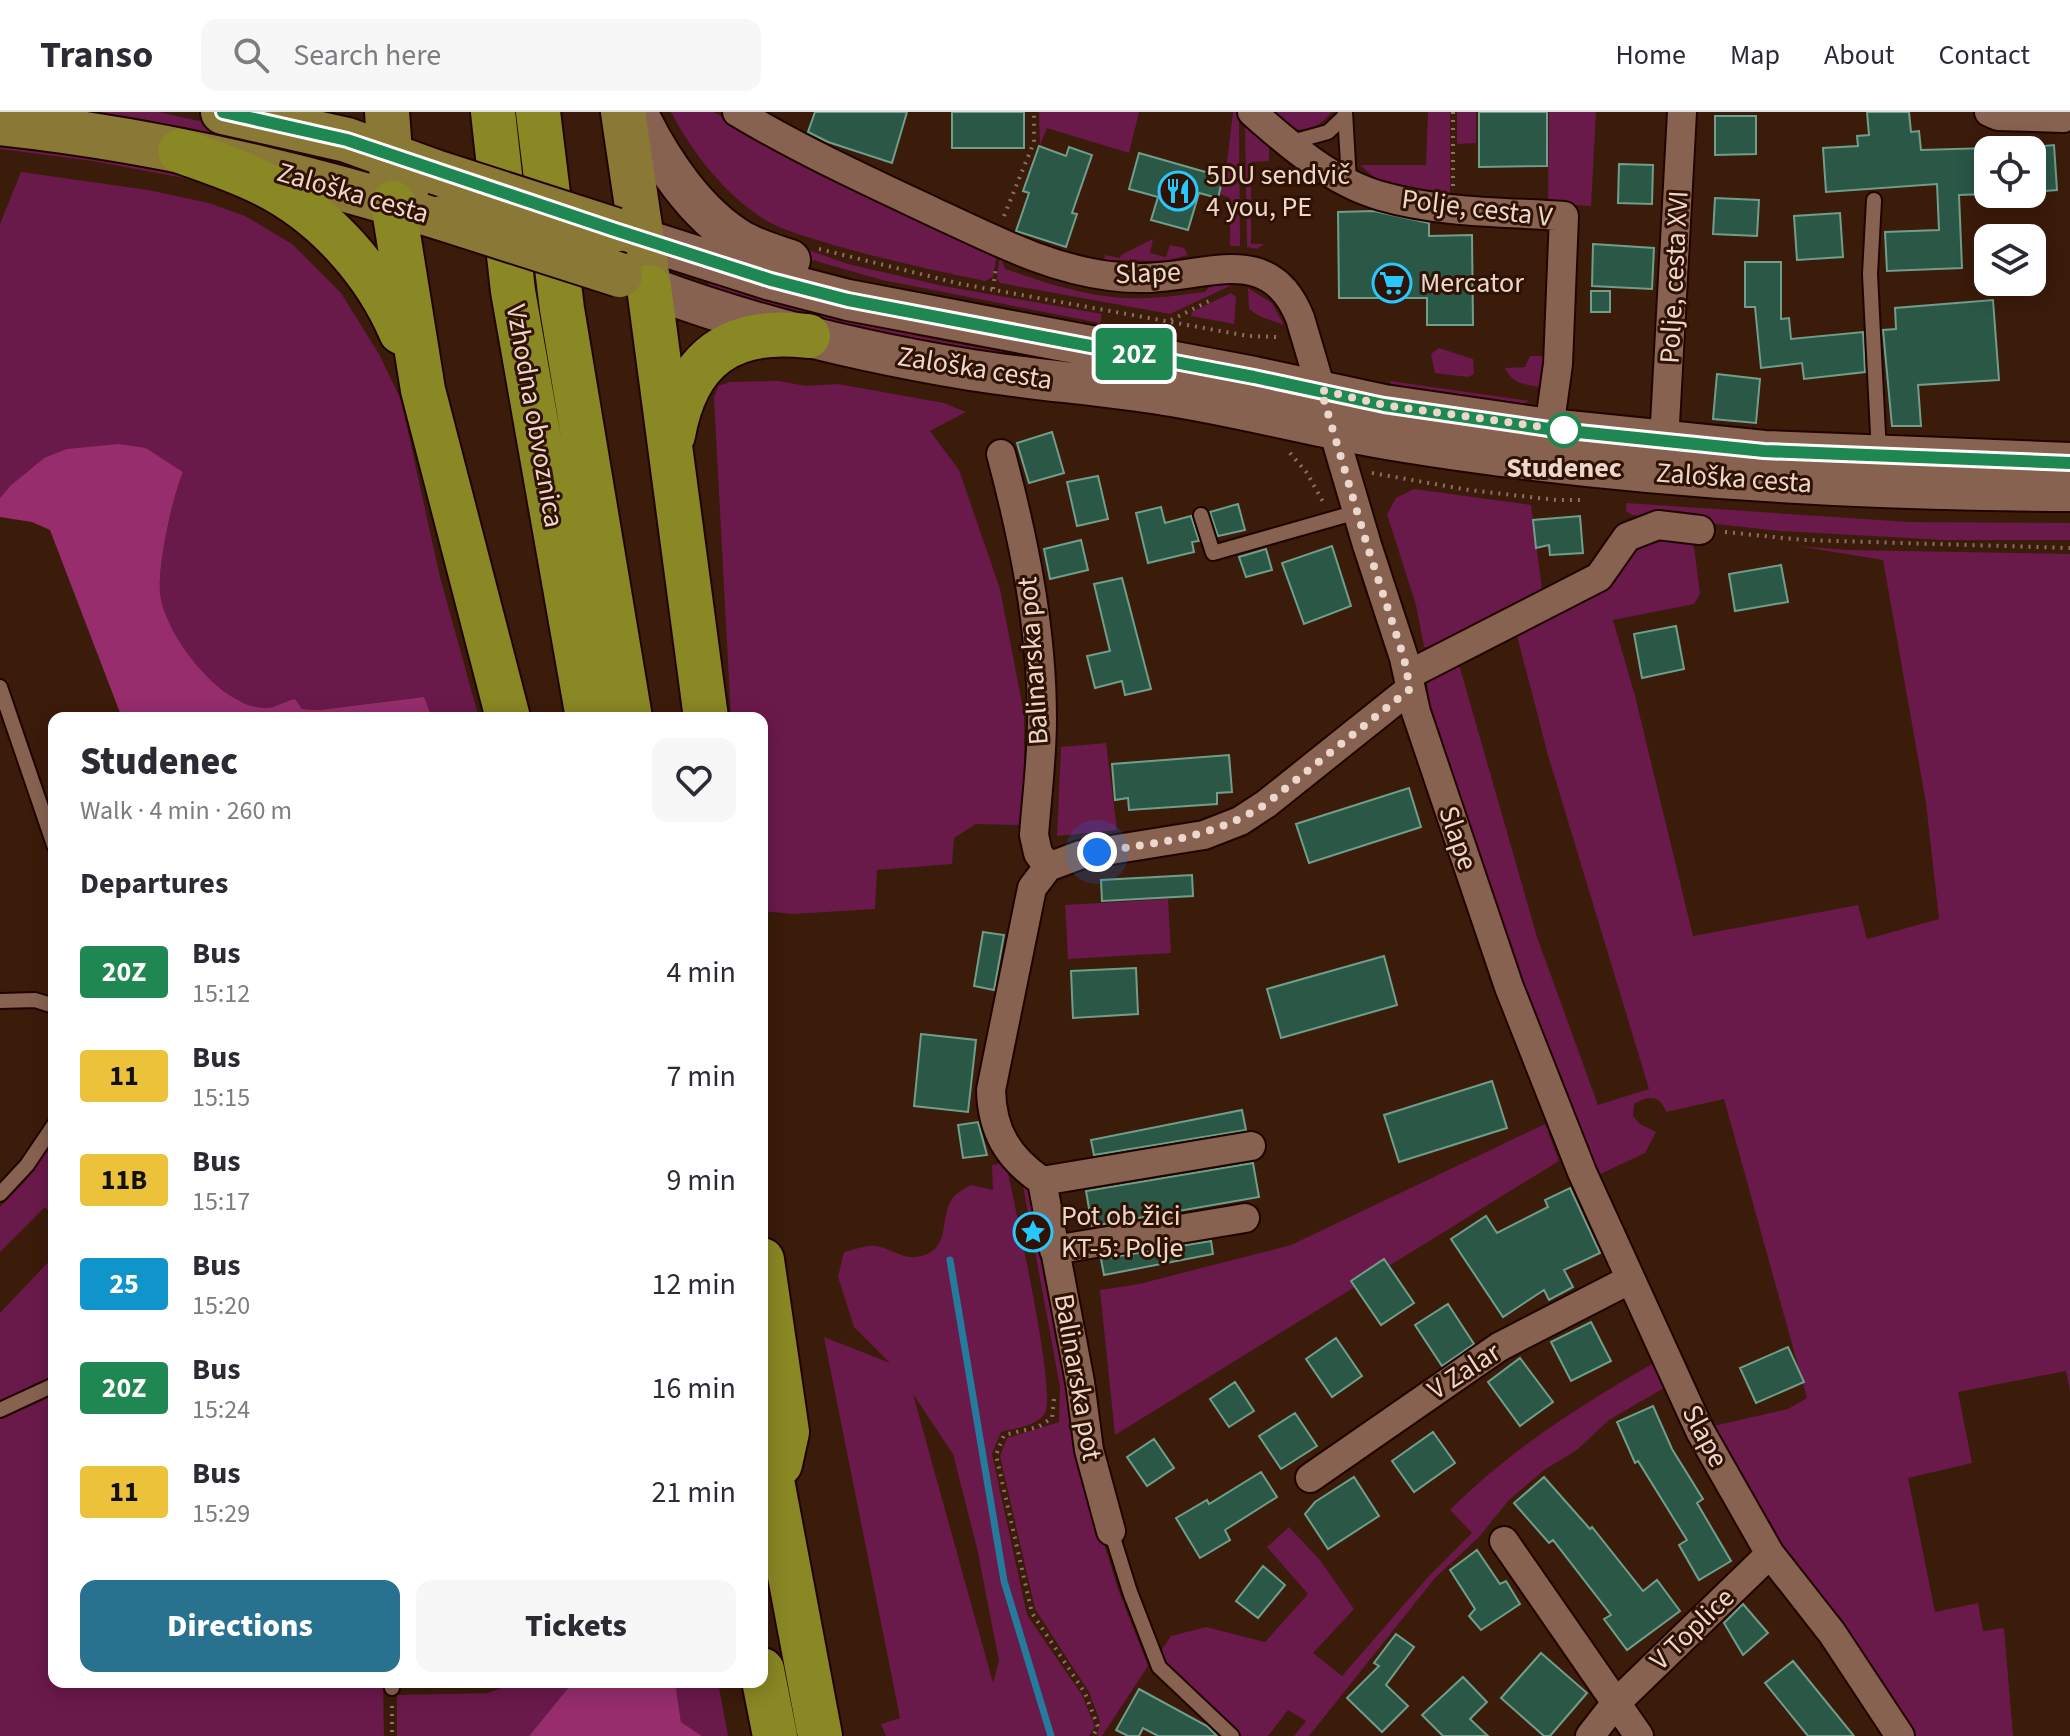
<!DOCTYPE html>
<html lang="en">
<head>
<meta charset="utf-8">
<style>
	body { margin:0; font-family:"Source Sans 3",sans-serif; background:#f7f7f7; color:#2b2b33; height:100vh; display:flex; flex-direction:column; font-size:30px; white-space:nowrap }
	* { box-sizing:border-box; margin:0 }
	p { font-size:26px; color:#7c7c81 }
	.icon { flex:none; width:44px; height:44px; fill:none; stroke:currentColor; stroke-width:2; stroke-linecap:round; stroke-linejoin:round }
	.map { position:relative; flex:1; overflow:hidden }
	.side { position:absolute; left:48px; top:600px; width:720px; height:976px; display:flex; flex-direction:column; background:#fff; border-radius:16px; box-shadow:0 4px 20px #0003 }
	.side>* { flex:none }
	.badge { padding:0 16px; border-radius:6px; font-size:28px; line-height:52px }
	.controls { position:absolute; left:1974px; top:24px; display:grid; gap:16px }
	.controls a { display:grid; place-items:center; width:72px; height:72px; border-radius:16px; background:#fff; box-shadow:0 4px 20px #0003; font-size:40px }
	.you { position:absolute; width:40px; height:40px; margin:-20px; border:6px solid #fff; border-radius:50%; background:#1a73e8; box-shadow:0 0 0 12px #1a73e833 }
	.map>.badge { position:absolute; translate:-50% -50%; box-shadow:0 0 0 4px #fff }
	h2 { padding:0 32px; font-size:30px; line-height:72px }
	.round { display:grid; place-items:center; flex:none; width:84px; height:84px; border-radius:16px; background:#f7f7f7 }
	.headline { display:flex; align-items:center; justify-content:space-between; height:136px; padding:0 32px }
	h1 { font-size:38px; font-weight:800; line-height:60px }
	.button { display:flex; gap:16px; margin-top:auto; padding:16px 32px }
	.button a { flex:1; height:92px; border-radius:16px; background:#29728f; color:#fff; font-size:32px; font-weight:800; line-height:92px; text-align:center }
	.button a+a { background:#f7f7f7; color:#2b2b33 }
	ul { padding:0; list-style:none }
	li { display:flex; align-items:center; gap:24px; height:104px; padding:0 32px }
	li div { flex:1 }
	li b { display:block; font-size:30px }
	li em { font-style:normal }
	li .badge { min-width:88px; font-weight:700; text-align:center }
	header { display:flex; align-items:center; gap:48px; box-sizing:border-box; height:112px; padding:0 40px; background:#fff; border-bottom:2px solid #e1e1e2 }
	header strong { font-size:38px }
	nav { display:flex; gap:44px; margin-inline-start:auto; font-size:28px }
	.search { width:560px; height:72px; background:#f7f7f7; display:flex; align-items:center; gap:20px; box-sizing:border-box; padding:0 28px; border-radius:16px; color:#7c7c81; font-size:30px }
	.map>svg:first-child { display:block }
	.green { fill:#6a194b; fill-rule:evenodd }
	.forest { fill:#972d6d }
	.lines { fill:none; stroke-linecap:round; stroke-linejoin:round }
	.stream { stroke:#247b9b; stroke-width:7 }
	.building { fill:#2b5747; stroke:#709e8b; stroke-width:2 }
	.service-casing { stroke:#200400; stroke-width:18 }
	.minor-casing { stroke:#200400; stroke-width:32 }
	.secondary-casing { stroke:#200400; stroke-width:44 }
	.primary-casing { stroke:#200400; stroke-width:48 }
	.motorway-casing { stroke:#200400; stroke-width:48 }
	.path { stroke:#8c7062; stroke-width:4; stroke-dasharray:2 6; stroke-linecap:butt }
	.service { stroke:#886250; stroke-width:14 }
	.minor { stroke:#886250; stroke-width:28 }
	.secondary { stroke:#886250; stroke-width:40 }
	.primary { stroke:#897836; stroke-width:44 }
	.motorway { stroke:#8a8725; stroke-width:44 }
	.primary-bridge-casing { stroke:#200400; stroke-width:48; stroke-linecap:butt }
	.primary-bridge { stroke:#897836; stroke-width:44 }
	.line-casing { stroke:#fff; stroke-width:18 }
	.line { stroke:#1f8751; stroke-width:12 }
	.walk { stroke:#edd7cd; stroke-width:8; stroke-dasharray:0 14.4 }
	.stop-dot { fill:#fff; stroke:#1f8751; stroke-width:4 }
	.labels { text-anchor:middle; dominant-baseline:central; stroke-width:6; stroke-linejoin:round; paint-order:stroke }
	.poi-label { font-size:28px; fill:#edd7cd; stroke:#301202; text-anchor:start }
	.street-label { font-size:28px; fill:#edd7cd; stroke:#301202 }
	.stop-label { font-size:28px; font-weight:bold; fill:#edd7cd; stroke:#301202 }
</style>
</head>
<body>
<header>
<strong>Transo</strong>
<div class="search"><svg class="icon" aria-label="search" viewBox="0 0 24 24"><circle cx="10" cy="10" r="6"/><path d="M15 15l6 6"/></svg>Search here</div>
<nav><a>Home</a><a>Map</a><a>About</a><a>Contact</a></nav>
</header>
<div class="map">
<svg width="2070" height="1624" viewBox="0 0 2070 1624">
	<rect width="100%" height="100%" fill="#3b1b0a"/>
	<!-- green -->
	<path class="green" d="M58 0H159L333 39 335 55Z
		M671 0H714L768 31 993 140 996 147 993 165 985 169C933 158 881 147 830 132 809 125 786 120 767 109 726 84 693 42 671 0Z
		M1039 0H1139L1129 41 1047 16 1040 33Z
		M1233 0H1239L1240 134H1230V86L1219 82 1226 58Z
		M1264 0H1332C1307 29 1290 18 1264 0Z
		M1428 0H1450V87L1383 73 1360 53H1426Z
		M1457 0H1476V31L1457 32Z
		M1549 0H1596L1591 94 1548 91Z
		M1245 12 1269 33V49L1251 50V132H1264L1257 137 1247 135Z
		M0 30 201 62 280 103 200 69 93 49 0 37Z
		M21 60 148 78 209 91 245 104 292 132 341 181 379 242 401 288 440 465 479 606H432L423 585 319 598 302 597 295 587C286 590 274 596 265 596 221 596 163 522 160 480 158 452 172 387 183 360L146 336 44 346 10 374 0 386V112Z
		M761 121 848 152 943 174 1102 202 1100 211 882 168 781 139Z
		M1153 127 1150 141 1166 145 1170 133 1184 136 1188 143 1164 149 1104 148 1105 143 1120 146 1121 143Z
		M1000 143 1005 157C1050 172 1096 188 1144 186 1164 186 1185 182 1205 180L1213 170 1234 172 1170 202 1000 171 997 167Z
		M708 166C778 187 848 209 919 224 1002 242 1088 250 1172 261L974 243 710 184Z
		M1248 176 1272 191 1284 213 1259 204 1249 197Z
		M1231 181 1236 185 1234 212 1191 204 1192 200Z
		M1439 236 1473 247 1474 262 1468 265 1435 261 1431 242Z
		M1530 244H1548L1546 276C1529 273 1512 273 1505 256L1525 255Z
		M779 269 806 274 838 272 944 291 966 300 930 319 959 358 1000 477 1024 602V713L976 712 954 726 952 752 877 758 875 797 793 802 762 799V606H731L714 286 718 274 730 270Z
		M1390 269 1529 289 1521 293 1391 276Z
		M1414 377 1531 393 1543 485 1440 535H1424L1416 493 1387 402 1396 386Z
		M1626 391 1909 410 2070 411V428H1944L1781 419 1632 403 1626 399Z
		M1661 424 1693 427 1700 482 1694 492 1613 508 1635 584 1693 824 1858 793 1867 827 1939 807 1926 691 1883 448 1797 434 1847 438 2070 442V1279L2066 1259 1958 1280 1972 1351 1908 1366 1935 1500 1978 1491 1983 1519 2004 1516 2013 1624H1911L1767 1420 1709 1315 1788 1297 1807 1286 1724 987 1666 1000C1660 983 1649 983 1634 992L1633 1004 1640 1012 1656 1020 1645 1041 1594 1065 1551 961 1431 603 1427 570 1431 559 1636 436ZM1516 520 1548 643 1649 977 1598 993 1537 825 1458 549Z
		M1106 631 1117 718 1057 724 1061 635Z
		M1168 787 1171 841 1068 847 1065 793Z
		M1545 1012 1559 1049 1115 1323 1100 1178 1139 1172 1291 1133Z
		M47 1037 54 1045V1104L45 1095 0 1140V1095L27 1067Z
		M1006 1051C1013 1087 1057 1279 1045 1301 1038 1314 1015 1316 1001 1320L992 1342 1027 1503 1082 1583 1095 1615 1089 1624H886L881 1612 900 1606 824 1225 890 1251 854 1215 838 1165 844 1140C853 1138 866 1133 875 1134 893 1136 902 1149 922 1144 951 1136 939 1106 952 1087 956 1081 964 1077 971 1073L993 1078 992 1053ZM913 1282 953 1342 977 1436 999 1549 993 1571Z
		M1022 1068 1036 1088 1089 1383 1118 1477 1148 1554 1102 1624H1097L1100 1609 1089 1580 1035 1497 1000 1344 1007 1326 1059 1310 1060 1275Z
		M54 1144V1265L0 1290V1201Z
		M1652 1252 1664 1276 1609 1308 1577 1338 1544 1358 1509 1388 1478 1426 1435 1466 1309 1624H1294L1306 1609 1288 1598 1268 1624H1237L1165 1552 1162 1537 1171 1524 1206 1515 1265 1530 1308 1482 1267 1435 1289 1415 1320 1448 1354 1497 1313 1541 1342 1564 1428 1465 1472 1421 1450 1398C1510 1338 1579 1294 1652 1252Z
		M54 1279V1570H383L384 1624H0V1304Z
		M504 1570H573L529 1624H397V1583L487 1581 500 1577Z
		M680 1570H718L728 1624H702L681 1610 676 1577Z"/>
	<!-- forest -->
	<path class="forest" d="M119 332 146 336 183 360C172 387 158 451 160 480 163 521 221 597 266 596 274 596 286 589 295 587L302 597 319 598 424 585 432 606H122L50 418 32 410 0 405V386L10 374 44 346 67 337Z
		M573 1570H680L676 1577 681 1610 702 1624H529Z"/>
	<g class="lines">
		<!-- stream -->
		<path class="stream" d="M950 1148 1004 1469 1051 1624"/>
	</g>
	<!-- building -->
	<path class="building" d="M815 0H907L892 51 828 30 808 20Z
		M952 0H1024V36H952Z
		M1479 0H1547V54L1479 55Z
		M1867 0H1909L1911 20 1919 19 1921 38 1988 36V82L1959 83 1962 156 1887 159 1885 120 1939 118 1937 72 1826 80 1823 36 1858 34 1857 24 1869 23Z
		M1715 4H1756V42L1715 43Z
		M2054 33 2057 78 2032 80V35Z
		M1039 34 1066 44 1069 35 1092 43 1072 101 1077 102 1066 135 1016 119 1029 81 1023 79Z
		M1139 41 1223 65 1218 86 1199 81 1188 118 1151 108 1158 85 1129 77Z
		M1619 52 1653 53 1652 92 1618 91Z
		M1715 86 1759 88 1757 124 1713 122Z
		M1374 99 1429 111V124L1472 123 1473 213H1427V186H1339L1338 100Z
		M1840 101 1843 145 1797 148 1794 104Z
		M1593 132 1654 136 1652 177 1592 174Z
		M1745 150H1781V207L1789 206 1791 227 1863 220 1865 260 1804 267 1802 251 1761 256 1755 195H1745Z
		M1591 179H1610V200H1591Z
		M1993 188 1999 268 1918 273 1921 314H1892L1883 218 1896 217 1895 196Z
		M1717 262 1760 267 1756 311 1713 307Z
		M1052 320 1064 361 1029 371 1017 331Z
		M1098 364 1108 407 1077 414 1067 370Z
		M1238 392 1245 418 1218 424 1210 400Z
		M1161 395 1165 411 1191 404 1199 429 1192 430 1194 440 1148 451 1136 401Z
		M1580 404 1583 441 1550 443 1549 433 1536 436 1533 408Z
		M1081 428 1088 458 1050 467 1044 437Z
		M1332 434 1351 494 1304 512 1282 451Z
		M1266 437 1272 458 1246 465 1239 445Z
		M1781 453 1788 490 1735 499 1729 462Z
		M1122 466 1151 577 1125 583 1122 569 1095 576 1087 544 1110 539 1094 472Z
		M1676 514 1684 557 1642 566 1634 522Z
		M1229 643 1232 680 1217 681V692L1129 698 1128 686 1115 688 1112 652Z
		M1409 676 1421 715 1309 751 1296 712Z
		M1192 763 1193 784 1102 789 1101 768Z
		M983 820 1004 823 994 878 974 874Z
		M1384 844 1397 893 1281 926 1267 877Z
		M1136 856 1138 902 1073 906 1071 859Z
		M921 922 976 928 968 1000 914 994Z
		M1492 969 1507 1016 1399 1050 1384 1003Z
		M1242 998 1246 1018 1094 1043 1091 1028Z
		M978 1010 987 1043 963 1046 958 1013Z
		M1253 1051 1259 1085 1092 1114 1086 1079Z
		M1570 1076 1600 1141 1564 1158 1573 1175 1549 1188 1544 1178 1503 1205 1451 1127 1486 1104 1497 1121 1548 1095 1545 1088Z
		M1211 1129 1213 1142 1104 1163 1101 1147Z
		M1384 1147 1414 1191 1381 1213 1351 1169Z
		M1448 1192 1474 1232 1442 1254 1415 1213Z
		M1591 1210 1611 1249 1571 1269 1551 1230Z
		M1336 1226 1362 1264 1332 1285 1306 1247Z
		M1788 1235 1804 1270 1756 1291 1740 1256Z
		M1520 1246 1553 1290 1520 1314 1488 1270Z
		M1235 1270 1254 1299 1229 1315 1210 1287Z
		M1653 1294 1672 1337 1703 1387 1697 1391 1731 1449 1699 1468 1679 1433 1687 1428 1638 1349 1635 1351 1617 1310Z
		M1295 1301 1317 1334 1281 1357 1259 1324Z
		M1433 1320 1455 1351 1414 1380 1392 1349Z
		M1154 1327 1174 1356 1147 1374 1127 1345Z
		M1261 1360 1277 1385 1225 1418 1230 1428 1200 1446 1176 1406 1207 1388 1209 1392Z
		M1354 1365 1379 1404 1328 1437 1305 1402 1315 1390Z
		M1544 1365 1590 1417 1592 1415 1643 1479 1657 1468 1680 1499 1627 1538 1604 1507 1611 1503 1553 1428 1549 1431 1514 1391Z
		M1477 1438 1500 1472 1506 1469 1520 1492 1481 1518 1469 1504 1475 1497 1450 1458Z
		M1263 1454 1285 1473 1258 1506 1236 1489Z
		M1743 1492 1768 1521 1743 1543 1724 1511Z
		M1396 1522 1414 1535 1386 1573 1408 1594 1382 1620 1347 1586 1379 1554 1374 1551Z
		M1541 1541 1587 1581 1550 1624H1544L1501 1586Z
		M1793 1549 1854 1624H1808L1765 1571Z
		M1463 1565 1487 1590 1470 1607 1488 1624H1443L1422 1603Z
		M1139 1577 1207 1614 1217 1624H1158L1143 1616 1139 1624H1128L1116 1618Z"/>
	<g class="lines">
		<!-- service casing -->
		<g class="service-casing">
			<path id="service" d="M1345 0 1349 69
				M1288 31 1328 20 1345 4
				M1874 88 1870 162 1879 342
				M1201 403 1213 441 1357 400
				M0 575 54 733
				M0 889 35 888 54 894
				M0 1082 27 1053 54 1013
				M0 1298 54 1273
				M1111 1419 1130 1480 1159 1555 1232 1624
				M391 1570 392 1576"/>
		</g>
		<!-- minor casing -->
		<g class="minor-casing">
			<path id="minor" d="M737 0C802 39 870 70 938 102 995 128 1047 156 1110 164 1126 166 1143 167 1159 165 1216 161 1272 135 1300 206L1367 433 1404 546 1416 600 1509 875 1582 1060 1700 1319 1770 1442 1832 1521 1900 1624
				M1252 0C1289 33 1332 70 1381 84 1440 101 1503 100 1564 104L1558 252 1549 317
				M1989 0 1998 4 2063 6
				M1664 330 1682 0
				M1001 342C1024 428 1042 517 1042 607 1042 645 1037 684 1034 723L1038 741 1048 755
				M1408 563 1599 465 1627 425 1658 413 1700 418
				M1042 1069 1251 1034
				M1054 1138 1245 1106
				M1310 1366 1499 1235 1629 1168
				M1111 1419 1089 1338 1080 1270 1042 1069C1008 1046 992 1019 991 978L1032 776 1048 755 1080 743 1204 723 1240 709 1266 692 1410 577
				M1504 1429 1639 1624
				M1590 1624 1615 1592 1770 1442"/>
		</g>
		<!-- secondary casing -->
		<g class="secondary-casing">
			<path id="secondary" d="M637 0C660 48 696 103 743 130 758 138 775 143 790 148
				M642 127 771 168 848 188 1254 265 1384 293 1549 317 1764 339 2070 351
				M649 175C752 214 862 240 971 258 1035 268 1101 273 1165 283 1244 295 1321 317 1399 329 1621 365 1846 378 2070 379"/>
		</g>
		<!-- primary casing -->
		<g class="primary-casing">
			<path id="primary" d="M223 0 347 28 435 60
				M387 0 392 68
				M623 0 649 175
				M0 11C150 27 298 61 442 106"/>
		</g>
		<!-- motorway casing -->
		<g class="motorway-casing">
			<path id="motorway" d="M493 0 513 179 588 606
				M538 0 562 197 630 606
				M180 39C209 49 239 59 266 73 325 103 375 159 401 220
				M393 91 423 278 508 606
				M649 175 706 606
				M673 323C687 245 731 215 808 224
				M762 1148 787 1320 780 1352
				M762 1315 820 1624
				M762 1558 775 1624"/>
		</g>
		<!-- path -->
		<path class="path" d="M1453 0V74
			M1004 104 1034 30V0
			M819 137 961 172 1248 224 1277 225
			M993 177 996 156
			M1171 208 1213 187
			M1290 341 1307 361 1323 390
			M1372 361 1469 378 1556 388H1585
			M1725 420 1803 428 2070 436
			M1054 1287 1052 1306 1038 1315 1004 1323 996 1343 1032 1501 1085 1581 1098 1615 1093 1624
			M392 1594V1624"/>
		<!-- service -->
		<use href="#service" class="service"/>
		<!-- minor -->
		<use href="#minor" class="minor"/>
		<!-- secondary -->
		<use href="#secondary" class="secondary"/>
		<!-- primary -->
		<use href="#primary" class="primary"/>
		<!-- motorway -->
		<use href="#motorway" class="motorway"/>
		<!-- primary-bridge casing -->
		<g class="primary-bridge-casing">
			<path id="primary-bridge" d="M435 60 615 118
				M442 106 620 163"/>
		</g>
		<!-- primary-bridge -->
		<use href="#primary-bridge" class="primary-bridge"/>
	</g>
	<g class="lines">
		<!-- line casing -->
		<g class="line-casing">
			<path id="line" d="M223 0 347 28 615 118 771 168 848 188 1254 265 1384 293 1549 317 1764 339 2070 351"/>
		</g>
		<!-- line -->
		<use href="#line" class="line"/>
		<!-- walk -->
		<path class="walk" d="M1097 740C1160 730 1211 727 1266 692L1410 577 1404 546 1367 433 1321 278 1384 293 1578 320 1564 318"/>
	</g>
	<!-- icons -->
	<defs>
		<g id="restaurant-ring" transform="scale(2)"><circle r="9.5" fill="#301202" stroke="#27c8ff" stroke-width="1.5"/><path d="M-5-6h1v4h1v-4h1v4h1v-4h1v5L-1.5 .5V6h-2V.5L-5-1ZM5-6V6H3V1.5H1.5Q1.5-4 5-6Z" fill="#27c8ff"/></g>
		<g id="supermarket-ring" transform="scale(2)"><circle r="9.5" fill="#301202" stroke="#27c8ff" stroke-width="1.5"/><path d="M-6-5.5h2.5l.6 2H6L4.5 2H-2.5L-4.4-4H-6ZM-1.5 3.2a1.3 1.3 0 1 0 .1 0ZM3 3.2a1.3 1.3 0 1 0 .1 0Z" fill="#27c8ff"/></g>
		<g id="sight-ring" transform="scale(2)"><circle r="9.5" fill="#301202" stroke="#27c8ff" stroke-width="1.5"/><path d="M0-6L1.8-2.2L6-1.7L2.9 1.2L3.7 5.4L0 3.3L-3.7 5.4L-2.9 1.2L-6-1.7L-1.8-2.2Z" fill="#27c8ff"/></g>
	</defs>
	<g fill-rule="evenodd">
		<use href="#restaurant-ring" x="1178" y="79"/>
		<use href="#supermarket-ring" x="1392" y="171"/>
		<use href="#sight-ring" x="1033" y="1120"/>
	</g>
	<!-- markers -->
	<circle class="stop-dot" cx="1564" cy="318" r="16"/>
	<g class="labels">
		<!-- poi labels -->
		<g class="poi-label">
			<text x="1206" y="63">5DU sendvič<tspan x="1206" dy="32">4 you, PE</tspan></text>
			<text x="1420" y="171">Mercator</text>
			<text x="1061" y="1104">Pot ob žici<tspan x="1061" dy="32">KT-5: Polje</tspan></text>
		</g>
		<!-- street labels -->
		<g class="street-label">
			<text transform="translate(353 81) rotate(16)">Zaloška cesta</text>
			<text transform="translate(1477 96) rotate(7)">Polje, cesta V</text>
			<text transform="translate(1148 161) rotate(-2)">Slape</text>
			<text transform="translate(1674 165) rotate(-87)">Polje, cesta XVI</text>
			<text transform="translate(975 256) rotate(9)">Zaloška cesta</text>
			<text transform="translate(535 304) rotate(80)">Vzhodna obvoznica</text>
			<text transform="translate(1734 366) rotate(4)">Zaloška cesta</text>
			<text transform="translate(1033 549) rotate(-94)">Balinarska pot</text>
			<text transform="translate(1458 726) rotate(71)">Slape</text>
			<text transform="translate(1464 1259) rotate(-33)">V Zalar</text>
			<text transform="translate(1078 1265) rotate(80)">Balinarska pot</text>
			<text transform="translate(1705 1324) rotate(62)">Slape</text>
			<text transform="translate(1692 1517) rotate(-44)">V Toplice</text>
		</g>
		<!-- stop labels -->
		<g class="stop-label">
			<text x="1564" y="356">Studenec</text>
		</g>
	</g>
</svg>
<div class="controls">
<a><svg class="icon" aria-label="locate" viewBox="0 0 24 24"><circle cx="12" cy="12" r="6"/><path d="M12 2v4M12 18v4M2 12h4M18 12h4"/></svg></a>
<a><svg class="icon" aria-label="layers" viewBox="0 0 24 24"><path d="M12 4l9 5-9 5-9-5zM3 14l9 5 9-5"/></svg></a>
</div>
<div class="you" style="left:1097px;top:740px"></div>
<b class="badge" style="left:1134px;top:242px;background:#1f8751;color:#fff">20Z</b>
<section class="side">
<div class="headline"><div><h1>Studenec</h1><p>Walk · 4 min · 260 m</p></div><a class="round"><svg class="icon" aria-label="heart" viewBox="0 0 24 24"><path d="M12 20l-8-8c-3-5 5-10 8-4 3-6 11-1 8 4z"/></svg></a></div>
<h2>Departures</h2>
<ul>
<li><span class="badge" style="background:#1f8751;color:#fff">20Z</span><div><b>Bus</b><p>15:12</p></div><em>4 min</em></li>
<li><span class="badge" style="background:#edc23b;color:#111">11</span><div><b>Bus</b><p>15:15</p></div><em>7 min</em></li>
<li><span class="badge" style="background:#edc23b;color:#111">11B</span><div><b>Bus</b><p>15:17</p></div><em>9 min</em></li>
<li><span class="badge" style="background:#1095ca;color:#fff">25</span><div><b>Bus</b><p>15:20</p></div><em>12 min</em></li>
<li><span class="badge" style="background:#1f8751;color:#fff">20Z</span><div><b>Bus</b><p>15:24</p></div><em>16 min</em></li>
<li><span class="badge" style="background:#edc23b;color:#111">11</span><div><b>Bus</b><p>15:29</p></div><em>21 min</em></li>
</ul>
<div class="button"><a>Directions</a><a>Tickets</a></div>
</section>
</div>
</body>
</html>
